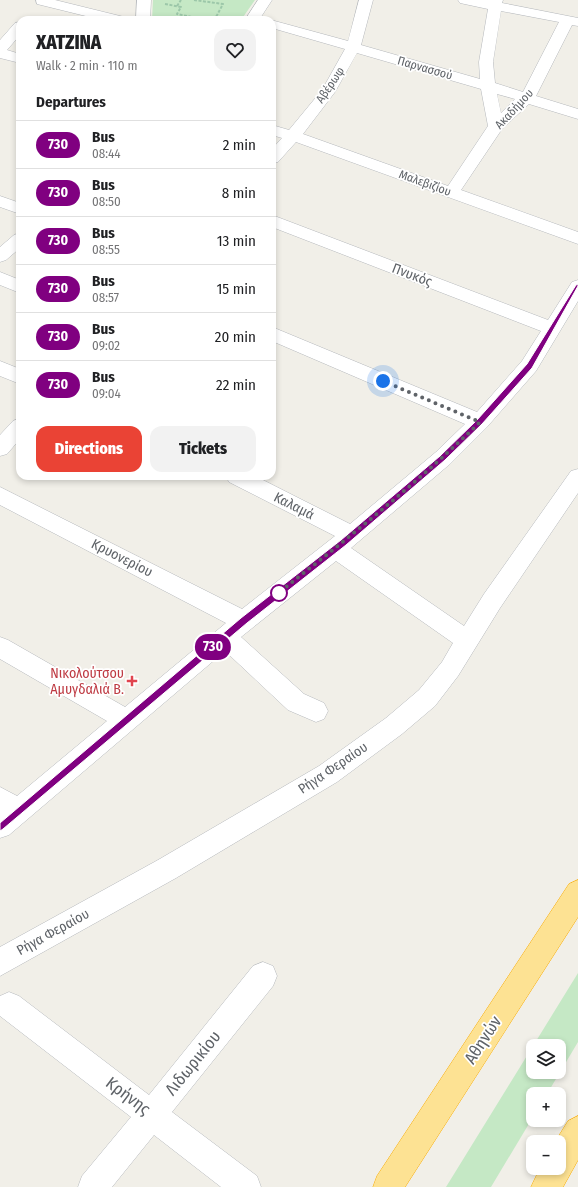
<!DOCTYPE html>
<html lang="en">
<head>
<meta charset="utf-8">
<style>
	body { margin:0; font-family:"Fira Sans Condensed",sans-serif; background:#f2f2f2; color:#202124; height:100vh; display:flex; flex-direction:column; font-size:15px; white-space:nowrap }
	* { box-sizing:border-box; margin:0 }
	p { font-size:13px; color:#757577 }
	.icon { flex:none; width:22px; height:22px; fill:none; stroke:currentColor; stroke-width:2; stroke-linecap:round; stroke-linejoin:round }
	.map { position:relative; flex:1; overflow:hidden }
	.panel { position:absolute; left:16px; top:16px; width:260px; height:464px; display:flex; flex-direction:column; background:#fff; border-radius:12px; box-shadow:0 2px 6px #0003 }
	.panel>* { flex:none }
	.badge { padding:0 8px; border-radius:13px; font-size:14px; line-height:26px }
	.tools { position:absolute; left:526px; top:1039px; display:grid; gap:8px }
	.tools a { display:grid; place-items:center; width:40px; height:40px; border-radius:8px; background:#fff; box-shadow:0 2px 6px #0003; font-size:20px }
	.you { position:absolute; width:20px; height:20px; margin:-10px; border:3px solid #fff; border-radius:50%; background:#1a73e8; box-shadow:0 0 0 6px #1a73e833 }
	.map>.badge { position:absolute; translate:-50% -50%; box-shadow:0 0 0 2px #fff }
	h2 { padding:0 20px; font-size:15px; line-height:36px }
	.round { display:grid; place-items:center; flex:none; width:42px; height:42px; border-radius:12px; background:#f2f2f2 }
	.head { display:flex; align-items:center; justify-content:space-between; height:68px; padding:0 20px }
	h1 { font-size:19px; font-weight:800; line-height:30px }
	.button { display:flex; gap:8px; margin-top:auto; padding:8px 20px }
	.button a { flex:1; height:46px; border-radius:12px; background:#ea4335; color:#fff; font-size:16px; font-weight:800; line-height:46px; text-align:center }
	.button a+a { background:#f2f2f2; color:#202124 }
	ul { padding:0; list-style:none }
	li { display:flex; align-items:center; gap:12px; height:48px; padding:0 20px; border-top:1px solid #e0e0e0 }
	li div { flex:1 }
	li b { display:block; font-size:15px }
	li em { font-style:normal }
	li .badge { min-width:44px; font-weight:700; text-align:center }
	.map>svg:first-child { display:block }
	.green { fill:#c5e8c5 }
	.lines { fill:none; stroke-linecap:round; stroke-linejoin:round }
	.minor-casing { stroke:#b5b8bc; stroke-width:1 }
	.highway-casing { stroke:#f9ab00; stroke-width:1 }
	.path { stroke:#9cc7a9; stroke-width:2; stroke-dasharray:3 1.5; stroke-linecap:butt }
	.minor { fill:#fff; fill-rule:evenodd }
	.highway { fill:#fde293; fill-rule:evenodd }
	.line { fill:#800080; stroke:#fff }
	.walk { stroke:#5f6368; stroke-width:4; stroke-dasharray:0 7.2 }
	.stop-dot { fill:#fff; stroke:#800080; stroke-width:2 }
	.health-dot { fill:#e0444e; stroke:#fff; stroke-width:1.5 }
	.labels { text-anchor:middle; dominant-baseline:central; stroke-width:3.5; stroke-linejoin:round; paint-order:stroke }
	.far-street-label { font-size:12px; fill:#5f6368; stroke:#fff }
	.street-label { font-size:14px; fill:#5f6368; stroke:#fff }
	.health-label { font-size:14px; fill:#be3a42; stroke:#fff; text-anchor:end }
	.near-street-label { font-size:17px; fill:#5f6368; stroke:#fff }
</style>
</head>
<body>
<div class="map">
<svg width="578" height="1187" viewBox="0 0 578 1187">
	<rect width="100%" height="100%" fill="#f1efe8"/>
	<!-- green -->
	<path class="green" d="M153 0H255L241 20H152Z
		M578 973V1042L547 1094H533V1117L491 1187H446L533 1046V1072H559V1046H533Z"/>
	<g class="lines">
		<!-- minor casing -->
		<g class="minor-casing">
			<path id="minor" d="M36 0H55L124 17 126 20H102L37 4Z
				M137 0H151L150 20H136Z
				M258 0H272L259 20H245Z
				M359 0H373L361 45 480 79 479 62 488 9 460 3 458 0H503L502 3 578 18V26L572 25 536 96 578 109V119L529 104 502 129 461 190 578 232V244L296 142 278 162 272 163V149L282 138 272 135V125L289 130 322 90 345 49 272 28 271 20 348 41ZM501 11 559 22 523 92 495 83 493 62ZM357 53 481 89 488 126 448 186 303 134 335 92ZM497 94 515 99 501 113Z
				M20 22V35L7 50 20 54V63L0 58V40L15 23Z
				M0 196 20 203V214L0 207Z
				M272 215 548 320 572 282 578 280V301L536 371 487 427 450 464 351 548 464 626 484 594 571 471 578 469V493L500 608 458 676 435 706 402 734 337 782 176 878 0 976V947L158 860 319 766 386 718 419 690 442 662 453 643 336 561 241 637 304 694 324 703 328 711 324 719 316 722 288 710 225 651 9 835 0 838V787L17 796 107 721 0 659V637L8 640 125 707 226 623 0 505V487L242 609 335 536 229 482 226 476H255L350 524 436 452 465 424 272 341V327L477 412 522 361 541 331 272 227Z
				M20 233V248L6 260 0 262V247L14 235Z
				M0 272 20 280V293L0 285Z
				M0 361 20 369V384L0 376Z
				M20 418V439L7 454 0 456V435L13 421Z
				M263 962 273 966 277 976 273 986 172 1112 257 1176 261 1187H221L154 1135 112 1187H78L82 1176 131 1117 0 1016V996L9 992 19 996 149 1095 253 966Z"/>
		</g>
		<!-- highway casing -->
		<g class="highway-casing">
			<path id="highway" d="M578 880V917L405 1187H373L377 1176 569 884Z
				M578 1116V1160L563 1187H531L540 1168H559V1142H555L568 1121Z"/>
		</g>
		<!-- path -->
		<path class="path" d="M194 0 223 4 216 17
			M165 4 181 7 177 14 207 20
			M177 6 181 0
			M213 20 216 17 230 20"/>
		<!-- minor -->
		<use href="#minor" class="minor"/>
		<!-- highway -->
		<use href="#highway" class="highway"/>
	</g>
	<!-- line -->
	<path class="line" d="M578 284V286L532 368 482 424 445 460 346 545 247 623 3 829 0 831V823L241 618 341 540 440 456 477 420 527 364 576 285Z"/>
	<g class="lines">
		<!-- walk -->
		<path class="walk" d="M279 593 277 594C347 539 416 484 480 422L383 381"/>
	</g>
	<!-- markers -->
	<circle class="stop-dot" cx="279" cy="593" r="8"/>
	<path class="health-dot" d="M130 675h4v4h4v4h-4v4h-4v-4h-4v-4h4z"/>
	<g class="labels">
		<!-- far-street labels -->
		<g class="far-street-label">
			<text transform="translate(425 68) rotate(16)">Παρνασσού</text>
			<text transform="translate(330 85) rotate(-56)">Αβέρωφ</text>
			<text transform="translate(514 109) rotate(-47)">Ακαδήμου</text>
			<text transform="translate(425 183) rotate(20)">Μαλεβιζίου</text>
		</g>
		<!-- street labels -->
		<g class="street-label">
			<text transform="translate(412 275) rotate(21)">Πνυκός</text>
			<text transform="translate(294 506) rotate(27)">Καλαμά</text>
			<text transform="translate(122 558) rotate(27)">Κρυονερίου</text>
			<text transform="translate(333 768) rotate(-34)">Ρήγα Φεραίου</text>
			<text transform="translate(53 932) rotate(-29)">Ρήγα Φεραίου</text>
		</g>
		<!-- health labels -->
		<g class="health-label">
			<text x="124" y="673">Νικολούτσου<tspan x="124" dy="16">Αμυγδαλιά Β.</tspan></text>
		</g>
		<!-- near-street labels -->
		<g class="near-street-label">
			<text transform="translate(483 1040) rotate(-57)">Αθηνών</text>
			<text transform="translate(193 1063) rotate(-51)">Λιδωρικίου</text>
			<text transform="translate(128 1096) rotate(37)">Κρήνης</text>
		</g>
	</g>
</svg>
<div class="tools">
<a><svg class="icon" aria-label="layers" viewBox="0 0 24 24"><path d="M12 4l9 5-9 5-9-5zM3 14l9 5 9-5"/></svg></a>
<a>+</a>
<a>−</a>
</div>
<div class="you" style="left:383px;top:381px"></div>
<b class="badge" style="left:213px;top:647px;background:#800080;color:#fff">730</b>
<section class="panel">
<div class="head"><div><h1>ΧΑΤΖΙΝΑ</h1><p>Walk · 2 min · 110 m</p></div><a class="round"><svg class="icon" aria-label="heart" viewBox="0 0 24 24"><path d="M12 20l-8-8c-3-5 5-10 8-4 3-6 11-1 8 4z"/></svg></a></div>
<h2>Departures</h2>
<ul>
<li><span class="badge" style="background:#800080;color:#fff">730</span><div><b>Bus</b><p>08:44</p></div><em>2 min</em></li>
<li><span class="badge" style="background:#800080;color:#fff">730</span><div><b>Bus</b><p>08:50</p></div><em>8 min</em></li>
<li><span class="badge" style="background:#800080;color:#fff">730</span><div><b>Bus</b><p>08:55</p></div><em>13 min</em></li>
<li><span class="badge" style="background:#800080;color:#fff">730</span><div><b>Bus</b><p>08:57</p></div><em>15 min</em></li>
<li><span class="badge" style="background:#800080;color:#fff">730</span><div><b>Bus</b><p>09:02</p></div><em>20 min</em></li>
<li><span class="badge" style="background:#800080;color:#fff">730</span><div><b>Bus</b><p>09:04</p></div><em>22 min</em></li>
</ul>
<div class="button"><a>Directions</a><a>Tickets</a></div>
</section>
</div>
</body>
</html>
